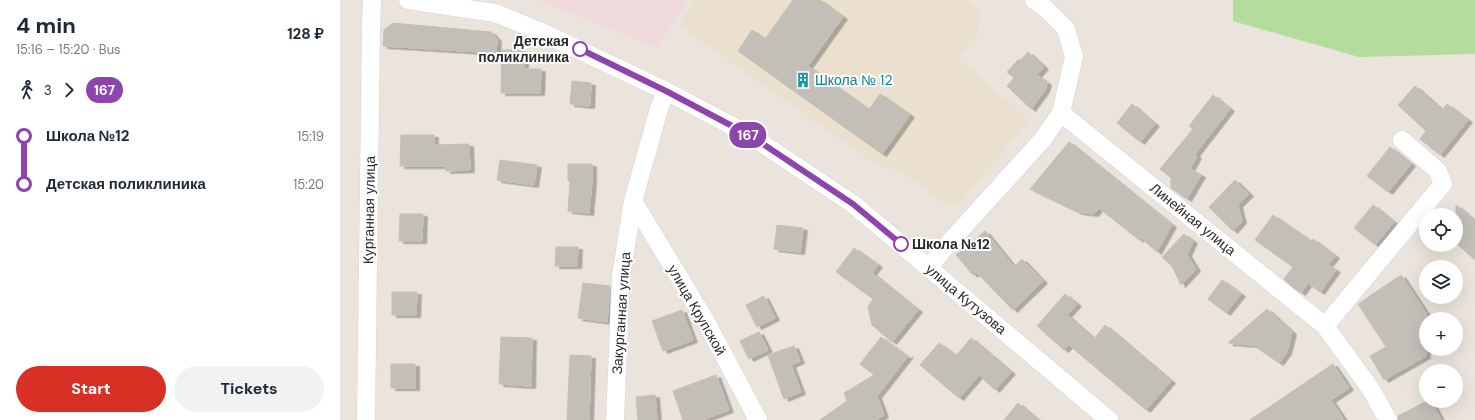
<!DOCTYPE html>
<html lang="en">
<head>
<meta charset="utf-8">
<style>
	body { margin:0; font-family:"DM Sans",sans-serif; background:#f2f2f3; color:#1f2937; height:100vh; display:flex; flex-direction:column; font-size:15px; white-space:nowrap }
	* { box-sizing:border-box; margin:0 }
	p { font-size:13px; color:#747a83 }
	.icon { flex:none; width:22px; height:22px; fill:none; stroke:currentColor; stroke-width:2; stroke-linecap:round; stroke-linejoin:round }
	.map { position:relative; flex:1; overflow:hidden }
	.details { display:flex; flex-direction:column; background:#fff; width:340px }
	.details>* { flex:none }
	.badge { padding:0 8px; border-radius:13px; font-size:14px; line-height:26px }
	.fabs { position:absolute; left:1079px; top:208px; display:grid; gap:8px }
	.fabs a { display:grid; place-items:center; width:44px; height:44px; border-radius:50%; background:#fff; box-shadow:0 4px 16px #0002; font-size:20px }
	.map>.badge { position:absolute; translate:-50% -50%; box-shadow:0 0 0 2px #fff }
	.legs { display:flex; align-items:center; gap:6px; height:44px; padding:0 16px; font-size:13px }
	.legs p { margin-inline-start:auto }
	.summary { display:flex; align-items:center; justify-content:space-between; height:68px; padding:0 16px }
	h1 { font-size:22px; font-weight:700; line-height:30px }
	.cta { display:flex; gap:8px; margin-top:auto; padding:8px 16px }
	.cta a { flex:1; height:46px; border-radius:24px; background:#d93025; color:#fff; font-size:16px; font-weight:700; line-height:46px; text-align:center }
	.cta a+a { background:#f2f2f3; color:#1f2937 }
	ul { padding:0 16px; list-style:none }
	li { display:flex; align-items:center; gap:14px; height:48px; font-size:15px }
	li i { display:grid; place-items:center; width:6px; height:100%; margin:0 5px; background:currentColor }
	li i::after { content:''; width:10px; height:10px; margin:-5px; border:3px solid; border-radius:50%; background:#fff }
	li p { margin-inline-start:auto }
	li:first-child i { background:linear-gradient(#0000 50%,currentColor 0) }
	li:last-child i { background:linear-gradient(currentColor 50%,#0000 0) }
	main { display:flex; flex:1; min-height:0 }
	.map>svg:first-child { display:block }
	.education { fill:#eae0cd }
	.medical { fill:#f0dadb }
	.green { fill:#b3dc9d }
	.building { fill:#c2beb8; stroke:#c5bfb6; filter:url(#shadow) }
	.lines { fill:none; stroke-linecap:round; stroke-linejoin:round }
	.minor-casing { stroke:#d1d4e0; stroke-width:19 }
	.minor { stroke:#fff; stroke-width:18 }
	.line-1-casing { stroke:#fff; stroke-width:9 }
	.line-1 { stroke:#8e44ad; stroke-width:6 }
	.stop-1-dot { fill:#fff; stroke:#8e44ad; stroke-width:2 }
	.labels { text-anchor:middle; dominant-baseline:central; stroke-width:4; stroke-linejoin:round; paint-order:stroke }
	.stop-label { font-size:14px; font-weight:bold; fill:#292929; stroke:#fff; text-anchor:end }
	.culture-label { font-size:14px; fill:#0d838f; stroke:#fff; text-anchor:start }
	.street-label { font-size:14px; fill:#292929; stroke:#fff }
</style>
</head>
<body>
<main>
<section class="details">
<div class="summary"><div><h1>4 min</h1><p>15:16 – 15:20 · Bus</p></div><b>128 ₽</b></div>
<div class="legs"><svg class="icon" aria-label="walk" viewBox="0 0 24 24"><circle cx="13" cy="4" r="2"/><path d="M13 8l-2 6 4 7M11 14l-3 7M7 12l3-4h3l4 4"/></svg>3<svg class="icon" aria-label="forward" viewBox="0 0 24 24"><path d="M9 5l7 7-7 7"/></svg><b class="badge" style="background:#8e44ad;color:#fff">167</b></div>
<ul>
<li><i style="color:#8e44ad"></i><b>Школа №12</b><p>15:19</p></li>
<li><i style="color:#8e44ad"></i><b>Детская поликлиника</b><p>15:20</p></li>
</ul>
<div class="cta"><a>Start</a><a>Tickets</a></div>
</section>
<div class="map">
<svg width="1135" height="420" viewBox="0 0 1135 420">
	<defs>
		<filter id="shadow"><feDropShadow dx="4.5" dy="2.5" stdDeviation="0" flood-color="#0004"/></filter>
	</defs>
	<rect width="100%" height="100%" fill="#eae4dc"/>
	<!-- education -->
	<path class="education" d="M356 0H629L640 12 637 35 618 58 689 120 617 206 604 204 559 169 541 168 339 25Z"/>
	<!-- medical -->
	<path class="medical" d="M198 0H348L316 48Z"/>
	<!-- green -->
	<path class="green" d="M893 0H1135V54L1019 57 893 21Z"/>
	<!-- building -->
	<path class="building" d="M453 0H480L503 17 468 66 529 110 540 94 570 115 542 154 398 51 412 30 425 39Z
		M53 23 151 32 157 39 156 53 43 46 44 30Z
		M162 50H184V69H201L200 93H161Z
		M688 52 704 67 697 75 707 83 705 90 691 109 667 86 674 78 667 72 679 59 680 61Z
		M232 81 251 83 250 106 230 104Z
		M1075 86 1102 110 1107 104 1128 120 1100 155 1080 139 1086 131 1058 105Z
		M873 95 890 109 855 154 857 156 850 169 861 175 847 199 831 188V178L820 169 853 129 849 126Z
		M792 104 815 124 800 142 777 123Z
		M61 135H94V145L129 144 130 170 106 171V166H60Z
		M729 142 832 225 817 252 801 238 799 240 759 208 754 214 738 212 690 189Z
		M1050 147 1071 164 1048 192 1027 176Z
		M160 160 197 165 194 185 157 180Z
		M228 164H252V181L249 213 228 211 230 181H228Z
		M895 180 909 194 898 205 902 221 893 231 869 207Z
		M1033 205 1054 222 1035 245 1014 228Z
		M1116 205 1135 221V260L1116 243Z
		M60 214H83L82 241H59Z
		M933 215 972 242 973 239 995 256 988 265 996 270 980 292 968 283 961 293 950 285 944 279 953 267 915 240Z
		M437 225 463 228 460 252 434 249Z
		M645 231 674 267 682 259 703 281 673 310 636 272 633 275 616 255Z
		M844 234 853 241 847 254 856 269 841 285 832 266 822 257Z
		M216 247H238L237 266H215Z
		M514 248 538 265 532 273 578 310 552 342 532 325 528 307 533 299 496 272Z
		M1061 275 1086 313V356L1044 380 1030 356 1046 347 1018 304Z
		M882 280 901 294 886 313 868 299Z
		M243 283 270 286 267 322 238 318Z
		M52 292H77L76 315H52Z
		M725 294 737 304 727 315 754 339 765 325 831 381 806 410 729 345 724 350 697 326Z
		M424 296 435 318 417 327 406 305Z
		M927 309 952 332 947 352 939 363 913 345 888 343Z
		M342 310 353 340 323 351 312 321Z
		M419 332 428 350 409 359 400 341Z
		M161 337 192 338 191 386 159 384Z
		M541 337 566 356 569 355 537 396 544 415 536 420H480L507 401 504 393 534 375 520 364Z
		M631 338 671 372 655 390 639 375 619 398 580 365 599 343 616 356Z
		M454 346 460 361 451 365 461 392 444 399 428 355Z
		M230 355 251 356 249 420H227Z
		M51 364H75V388H51Z
		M993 364 1009 388 991 400 1004 420H910Z
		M376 375 389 410 362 420H343L333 391Z
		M315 395 317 420H298L296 397Z
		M1087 401H1091L1101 420H1058V416Z
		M678 403 698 420H664Z"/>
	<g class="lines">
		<!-- minor casing -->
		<g class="minor-casing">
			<path id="minor" d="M68 0 155 13 197 30 326 91 411 136 513 204 769 420
				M721 113 985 326 1030 388 1048 420
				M293 201 365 320 418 420
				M589 267 607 245 703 139 721 113 734 57 726 29 705 8 694 0
				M985 326 1103 184 1098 171 1062 140
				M26 420 31 27 32 0
				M275 420 281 276 293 201 319 109 326 91"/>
		</g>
		<!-- minor -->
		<use href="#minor" class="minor"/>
	</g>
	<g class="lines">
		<!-- line-1 casing -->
		<g class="line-1-casing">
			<path id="line-1" d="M240 49 326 91 411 136 513 204 561 244"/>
		</g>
		<!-- line-1 -->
		<use href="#line-1" class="line-1"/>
	</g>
	<!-- icons -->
	<defs>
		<g id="building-bare" transform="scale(1.2)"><path d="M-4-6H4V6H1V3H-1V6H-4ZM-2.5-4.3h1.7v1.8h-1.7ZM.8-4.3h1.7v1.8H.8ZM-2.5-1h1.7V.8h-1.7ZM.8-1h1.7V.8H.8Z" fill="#0f9aa8" stroke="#fff" stroke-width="2.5" paint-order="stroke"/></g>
	</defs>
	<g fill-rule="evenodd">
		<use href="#building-bare" x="463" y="80"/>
	</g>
	<!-- markers -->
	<g class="stop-1-dot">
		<circle cx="240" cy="49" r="7"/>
		<circle cx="561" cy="244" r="7"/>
	</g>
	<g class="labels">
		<!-- stop labels -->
		<g class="stop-label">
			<text x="229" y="41">Детская<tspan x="229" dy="16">поликлиника</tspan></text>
			<text x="572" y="244" text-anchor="start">Школа №12</text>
		</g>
		<!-- culture labels -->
		<g class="culture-label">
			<text x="475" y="80">Школа № 12</text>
		</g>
		<!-- street labels -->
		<g class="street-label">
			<text transform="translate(29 210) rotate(-89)">Курганная улица</text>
			<text transform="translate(853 219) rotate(39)">Линейная улица</text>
			<text transform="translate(626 299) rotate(40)">улица Кутузова</text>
			<text transform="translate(357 310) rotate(60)">улица Крупской</text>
			<text transform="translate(281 313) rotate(-86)">Закурганная улица</text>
		</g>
	</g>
</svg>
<div class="fabs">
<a><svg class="icon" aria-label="locate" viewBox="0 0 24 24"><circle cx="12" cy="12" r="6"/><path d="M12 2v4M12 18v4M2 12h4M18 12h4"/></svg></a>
<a><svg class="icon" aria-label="layers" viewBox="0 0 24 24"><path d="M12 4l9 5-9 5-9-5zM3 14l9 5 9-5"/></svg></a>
<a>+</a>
<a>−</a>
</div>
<b class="badge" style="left:408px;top:135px;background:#8e44ad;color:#fff">167</b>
</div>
</main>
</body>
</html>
